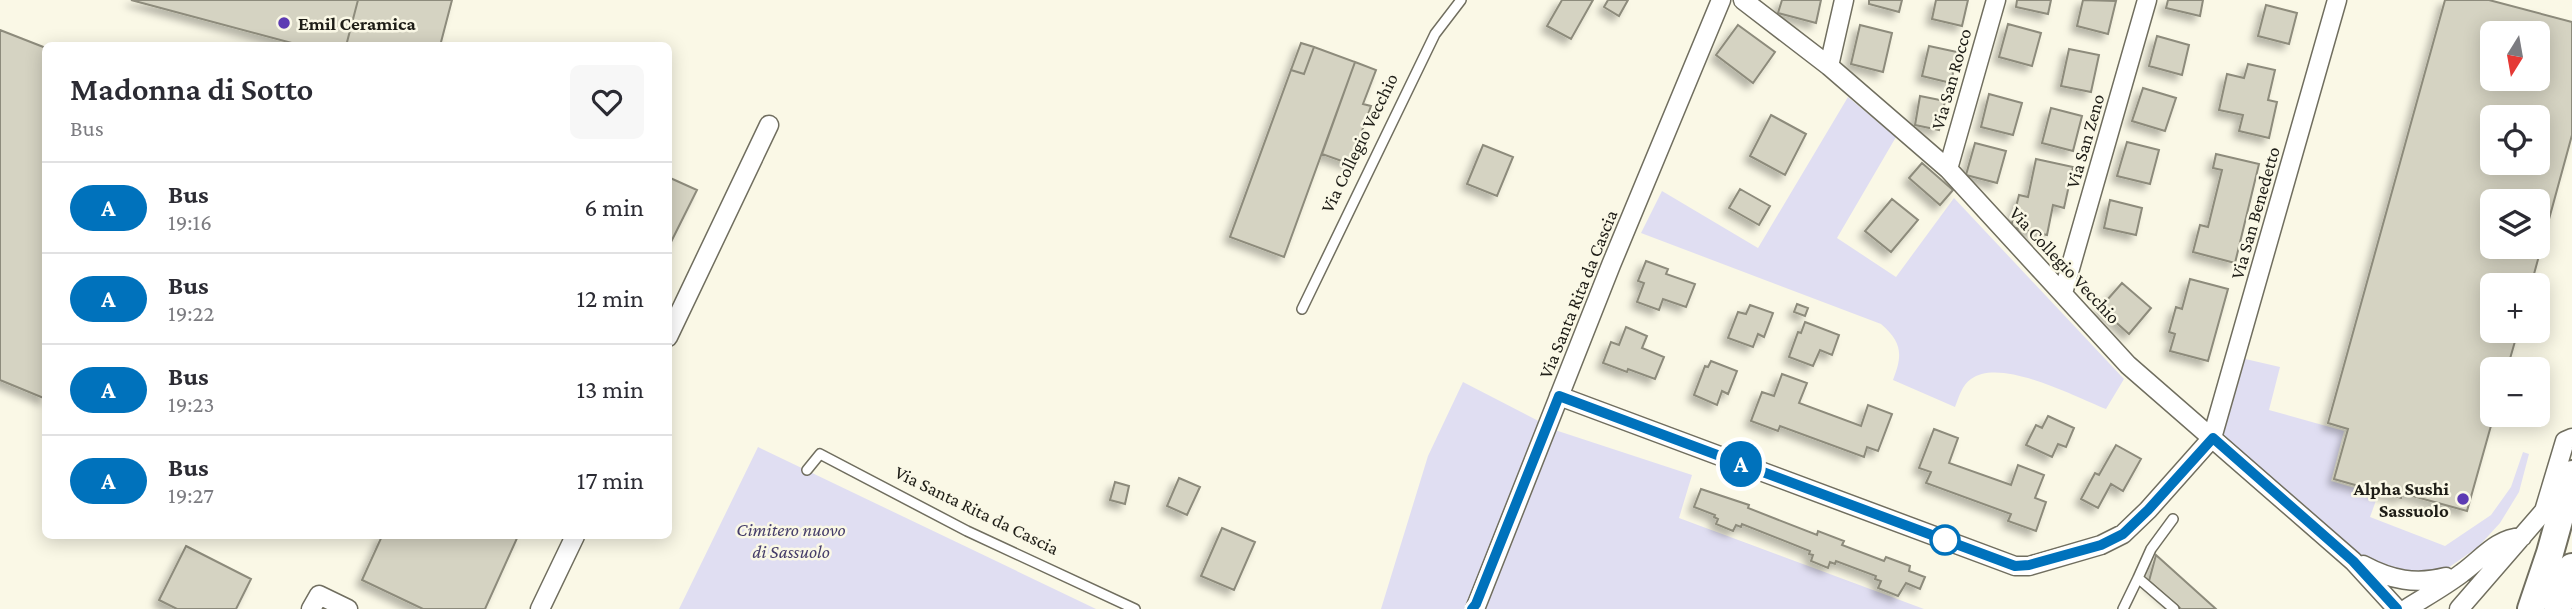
<!DOCTYPE html>
<html lang="en">
<head>
<meta charset="utf-8">
<style>
	body { margin:0; font-family:"Crimson Pro",serif; background:#f7f7f7; color:#2b2b33; height:100vh; display:flex; flex-direction:column; font-size:26px; white-space:nowrap }
	* { box-sizing:border-box; margin:0 }
	p { font-size:23px; color:#7c7c81 }
	.icon { flex:none; width:38px; height:38px; fill:none; stroke:currentColor; stroke-width:2; stroke-linecap:round; stroke-linejoin:round }
	.map { position:relative; flex:1; overflow:hidden }
	.panel { position:absolute; left:42px; top:42px; width:630px; height:497px; display:flex; flex-direction:column; background:#fff; border-radius:10px; box-shadow:0 4px 18px #0003 }
	.panel>* { flex:none }
	.badge { padding:0 14px; border-radius:23px; font-size:24px; line-height:46px }
	.needle { width:46px; rotate:191deg }
	.buttons { position:absolute; left:2480px; top:21px; display:grid; gap:14px }
	.buttons a { display:grid; place-items:center; width:70px; height:70px; border-radius:10px; background:#fff; box-shadow:0 4px 18px #0003; font-size:35px }
	.map>.badge { position:absolute; translate:-50% -50%; box-shadow:0 0 0 4px #fff }
	.round { display:grid; place-items:center; flex:none; width:74px; height:74px; border-radius:10px; background:#f7f7f7 }
	.overview { display:flex; align-items:center; justify-content:space-between; height:119px; padding:0 28px }
	h1 { font-size:33px; font-weight:600; line-height:52px }
	ul { padding:0; list-style:none }
	li { display:flex; align-items:center; gap:21px; height:91px; padding:0 28px; border-top:2px solid #e1e1e2 }
	li div { flex:1 }
	li b { display:block; font-size:26px }
	li em { font-style:normal }
	li .badge { min-width:77px; font-weight:700; text-align:center }
	.map>svg:first-child { display:block }
	.green { fill:#e0def2 }
	.building { fill:#d5d3c2; stroke:#8d8b7b; stroke-width:2; fill-rule:evenodd; filter:url(#shadow) }
	.lines { fill:none; stroke-linecap:round; stroke-linejoin:round }
	.lane-casing { stroke:#706e5f; stroke-width:12 }
	.street-casing { stroke:#706e5f; stroke-width:21 }
	.secondary-casing { stroke:#706e5f; stroke-width:30 }
	.lane { stroke:#fff; stroke-width:9 }
	.street { stroke:#fff; stroke-width:18 }
	.secondary { stroke:#fff; stroke-width:26 }
	.line-casing { stroke:#fff; stroke-width:16 }
	.line { stroke:#0072bc; stroke-width:10 }
	.poi-dot { fill:#5d3bb3; stroke:#faf8e6; stroke-width:2.5 }
	.stop-dot { fill:#fff; stroke:#0072bc; stroke-width:3.5 }
	.labels { text-anchor:middle; dominant-baseline:central; stroke-width:5; stroke-linejoin:round; paint-order:stroke }
	.poi-label { font-size:19px; font-weight:bold; fill:#1e1d17; stroke:#faf8e6; text-anchor:start }
	.street-label { font-size:19px; fill:#1e1d17; stroke:#faf8e6 }
	.park-label { font-size:19px; font-style:italic; fill:#453d69; stroke:#faf8e6 }
</style>
</head>
<body>
<div class="map">
<svg width="2572" height="609" viewBox="0 0 2572 609">
	<defs>
		<filter id="shadow"><feDropShadow dx="-5.5" dy="5.5" stdDeviation="3.5" flood-color="#0004"/></filter>
	</defs>
	<rect width="100%" height="100%" fill="#faf8e6"/>
	<!-- green -->
	<path class="green" d="M1848 97 1896 137 1837 238 1896 277 1954 198 2124 379 2106 409C2075 397 2001 357 1971 379 1962 385 1959 397 1955 407L1893 380C1903 355 1902 342 1881 324L1641 233 1662 191 1758 248Z
		M2241 358 2280 367 2269 410 2344 431 2331 481 2378 495 2370 517 2445 546 2491 515 2511 487 2523 452 2529 454 2519 492 2500 523 2478 547 2448 568 2424 574 2382 571 2355 554 2222 437Z
		M1463 382 1558 431 1692 475 1679 518 1924 609H1381L1428 456Z
		M758 447 1096 609H679Z"/>
	<!-- building -->
	<path class="building" d="M131 0H358L346 46H303Z
		M358 0H452L440 46H346Z
		M1562 0H1593L1571 39 1547 26Z
		M1608 0H1628L1619 16 1604 7Z
		M1782 0H1821L1816 23 1778 13Z
		M1869 0H1902L1899 12 1869 4Z
		M1936 0H1968L1962 26 1932 19Z
		M2017 0H2051L2048 14 2016 7Z
		M2083 0 2116 1 2108 34 2077 26Z
		M2168 0H2203L2200 16 2166 8Z
		M2445 0H2489L2572 22V135L2531 285H2492V331H2518L2507 369H2492V415H2494L2467 511 2402 493 2401 498 2334 479 2348 429 2328 423ZM2492 33H2538V79H2492ZM2492 117H2538V163H2492ZM2492 201H2538V247H2492Z
		M2266 5 2297 13 2289 44 2258 36Z
		M2008 24 2041 33 2032 66 1999 57Z
		M1738 25 1775 52 1753 83 1716 55Z
		M1860 25 1892 33 1883 72 1851 64Z
		M0 30 46 48V399L0 380Z
		M2157 36 2189 45 2182 75 2149 66Z
		M1301 43 1314 47 1304 74 1291 70Z
		M1929 46 1957 52 1951 83 1922 76Z
		M1314 47 1355 62 1284 257 1230 237 1291 70 1304 74Z
		M2069 49 2099 55 2091 92 2061 86Z
		M1355 62 1376 70 1363 104 1371 106 1350 164 1322 154Z
		M2248 64 2275 70 2268 100 2277 102 2269 138 2239 131 2243 115 2219 110 2227 74 2244 78Z
		M2143 88 2176 98 2165 131 2132 121Z
		M1989 94 2022 103 2013 135 1981 127Z
		M1920 96 1945 101 1939 130 1915 125Z
		M2051 108 2082 116 2073 151 2042 143Z
		M1771 115 1806 134 1785 175 1750 156Z
		M2127 142 2159 150 2150 184 2117 176Z
		M1975 143 2006 151 1997 183 1966 175Z
		M1483 145 1513 157 1497 196 1467 184Z
		M2216 154 2259 164 2235 263 2193 252 2200 225 2208 227 2222 170 2213 168Z
		M2036 159 2073 167 2064 208 2053 205 2047 235 2011 227 2019 195 2028 197Z
		M1922 163 1953 190 1940 205 1909 178Z
		M668 177 697 190 668 248Z
		M1740 189 1770 206 1759 225 1729 208Z
		M1892 199 1918 220 1891 252 1865 231Z
		M2110 200 2142 208 2136 235 2104 228Z
		M1646 261 1668 269 1666 274 1695 284 1686 307 1663 299 1659 310 1637 302 1644 283 1638 281Z
		M2190 279 2228 289 2208 361 2170 351 2175 334 2169 332 2176 307 2182 309Z
		M2122 283 2151 308 2129 334 2100 308Z
		M1797 304 1808 308 1805 316 1794 312Z
		M1750 305 1773 313 1764 337 1758 334 1753 347 1728 338 1738 312 1746 314Z
		M1805 322 1839 335 1832 355 1820 350 1813 366 1789 357 1798 332 1801 333Z
		M1626 327 1647 336 1642 348 1664 357 1655 379 1628 369 1627 372 1603 363 1611 342 1619 345Z
		M1711 361 1737 371 1728 394 1722 391 1717 405 1694 395 1705 366 1708 367Z
		M1782 374 1807 383 1799 403 1861 426 1868 405 1892 414 1878 451 1867 447 1864 457 1780 426 1778 431 1751 421 1762 392 1774 396Z
		M2048 416 2074 428 2066 447 2058 444 2052 457 2026 445 2036 425 2042 428Z
		M1934 429 1958 438 1949 463 2011 485 2018 465 2044 475 2035 498 2046 502 2036 531 2008 521 2011 514 1926 483 1931 472 1919 468Z
		M2116 445 2141 459 2123 491 2111 484 2098 508 2081 499 2095 473 2099 475Z
		M1179 478 1200 487 1187 515 1167 506Z
		M1115 482 1129 486 1125 504 1110 500Z
		M1701 489 1749 505 1748 508 1817 535 1818 531 1844 541 1842 545 1884 561 1886 557 1910 566 1909 571 1925 577 1920 589 1906 583 1898 596 1878 588 1881 581 1875 579 1876 576 1836 561 1835 564 1830 562 1828 568 1811 561 1813 555 1809 554 1810 551 1742 524 1741 527 1736 525 1733 531 1716 524 1718 519 1714 517 1715 515 1694 507Z
		M1222 528 1255 542 1234 590 1201 576Z
		M382 536H518L485 609H423L362 580Z
		M186 546 251 579 236 609H177L159 600Z
		M2156 555 2216 609H2181L2149 581Z"/>
	<g class="lines">
		<!-- lane casing -->
		<g class="lane-casing">
			<path id="lane" d="M1302 309 1435 34 1461 0
				M807 470 820 454 967 531 1135 609
				M2173 519 2151 549 2138 578 2174 609
				M2123 609 2138 578"/>
		</g>
		<!-- street casing -->
		<g class="street-casing">
			<path id="street" d="M1743 0 1829 66 1948 169 2128 365 2353 561 2397 609
				M1829 66 1844 0
				M1948 169 1996 0
				M2063 293 2147 0
				M668 337 769 125
				M1559 396 2015 566H2029L2101 545 2123 534 2148 510 2212 438 2337 0
				M2363 565C2391 580 2416 585 2446 577
				M311 609 319 595 348 609
				M540 609 575 536
				M1475 609 1611 265 1721 0
				M2406 609C2425 597 2445 586 2462 573 2483 558 2495 539 2522 537
				M2459 609 2544 511 2565 441 2572 438"/>
		</g>
		<!-- secondary casing -->
		<g class="secondary-casing">
			<path id="secondary" d="M2531 609 2550 553 2572 474
				M2558 609 2572 567"/>
		</g>
		<!-- lane -->
		<use href="#lane" class="lane"/>
		<!-- street -->
		<use href="#street" class="street"/>
		<!-- secondary -->
		<use href="#secondary" class="secondary"/>
	</g>
	<g class="lines">
		<!-- line casing -->
		<g class="line-casing">
			<path id="line" d="M1472 609 1476 604 1559 396 2015 566 2029 565 2101 545 2123 534 2148 510 2213 438 2353 561 2397 609"/>
		</g>
		<!-- line -->
		<use href="#line" class="line"/>
	</g>
	<!-- markers -->
	<g class="poi-dot">
		<circle cx="284" cy="23" r="7"/>
		<circle cx="2463" cy="499" r="7"/>
	</g>
	<circle class="stop-dot" cx="1945" cy="540" r="14"/>
	<g class="labels">
		<!-- poi labels -->
		<g class="poi-label">
			<text x="298" y="23">Emil Ceramica</text>
			<text x="2449" y="488" text-anchor="end">Alpha Sushi<tspan x="2449" dy="22">Sassuolo</tspan></text>
		</g>
		<!-- street labels -->
		<g class="street-label">
			<text transform="translate(1951 79) rotate(-74)">Via San Rocco</text>
			<text transform="translate(2085 141) rotate(-74)">Via San Zeno</text>
			<text transform="translate(1359 143) rotate(-64)">Via Collegio Vecchio</text>
			<text transform="translate(2255 213) rotate(-74)">Via San Benedetto</text>
			<text transform="translate(2065 265) rotate(47)">Via Collegio Vecchio</text>
			<text transform="translate(1578 294) rotate(-68)">Via Santa Rita da Cascia</text>
			<text transform="translate(977 510) rotate(26)">Via Santa Rita da Cascia</text>
		</g>
		<!-- park labels -->
		<g class="park-label">
			<text x="791" y="529">Cimitero nuovo<tspan x="791" dy="22">di Sassuolo</tspan></text>
		</g>
	</g>
</svg>
<div class="buttons">
<a><svg class="needle" viewBox="-14 -14 28 28"><path d="M0-13l5 13h-10z" fill="#e53935"/><path d="M0 13l5-13h-10z" fill="#7c7c81"/></svg></a>
<a><svg class="icon" aria-label="locate" viewBox="0 0 24 24"><circle cx="12" cy="12" r="6"/><path d="M12 2v4M12 18v4M2 12h4M18 12h4"/></svg></a>
<a><svg class="icon" aria-label="layers" viewBox="0 0 24 24"><path d="M12 4l9 5-9 5-9-5zM3 14l9 5 9-5"/></svg></a>
<a>+</a>
<a>−</a>
</div>
<b class="badge" style="left:1741px;top:464px;background:#0072bc;color:#fff">A</b>
<section class="panel">
<div class="overview"><div><h1>Madonna di Sotto</h1><p>Bus</p></div><a class="round"><svg class="icon" aria-label="heart" viewBox="0 0 24 24"><path d="M12 20l-8-8c-3-5 5-10 8-4 3-6 11-1 8 4z"/></svg></a></div>
<ul>
<li><span class="badge" style="background:#0072bc;color:#fff">A</span><div><b>Bus</b><p>19:16</p></div><em>6 min</em></li>
<li><span class="badge" style="background:#0072bc;color:#fff">A</span><div><b>Bus</b><p>19:22</p></div><em>12 min</em></li>
<li><span class="badge" style="background:#0072bc;color:#fff">A</span><div><b>Bus</b><p>19:23</p></div><em>13 min</em></li>
<li><span class="badge" style="background:#0072bc;color:#fff">A</span><div><b>Bus</b><p>19:27</p></div><em>17 min</em></li>
</ul>
</section>
</div>
</body>
</html>
